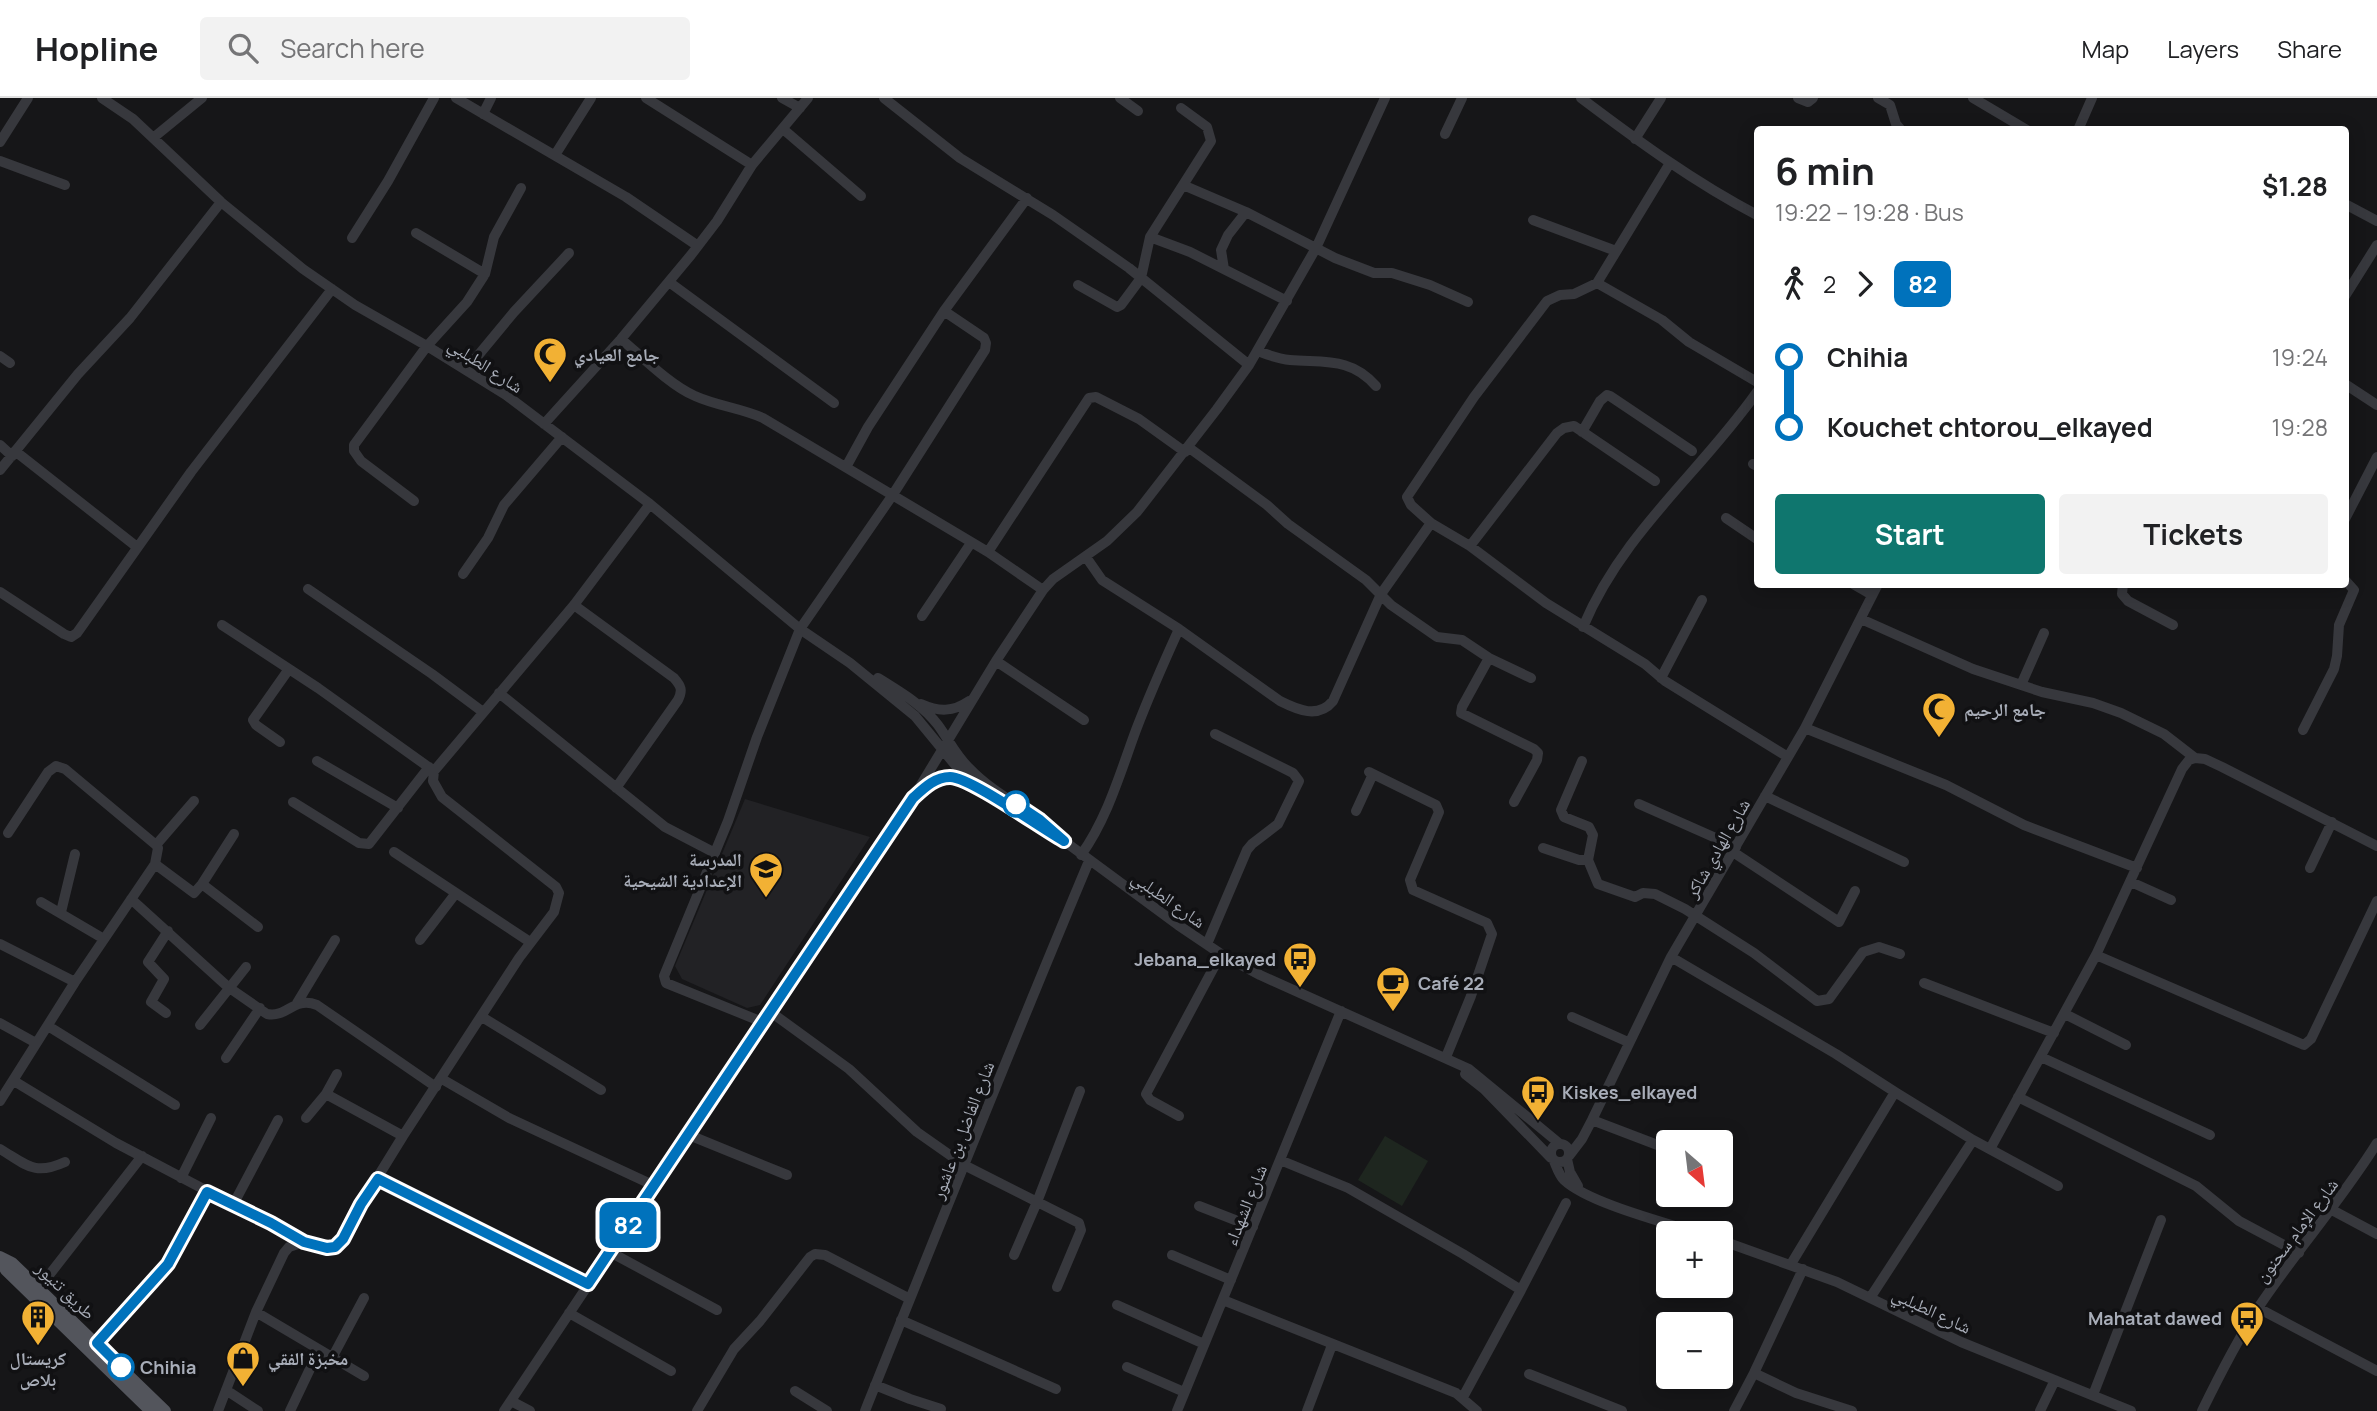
<!DOCTYPE html>
<html lang="en">
<head>
<meta charset="utf-8">
<style>
	body { margin:0; font-family:Manrope,"Noto Naskh Arabic",sans-serif; background:#f2f2f2; color:#202124; height:100vh; display:flex; flex-direction:column; font-size:26px; white-space:nowrap }
	* { box-sizing:border-box; margin:0 }
	p { font-size:23px; color:#757577 }
	.icon { flex:none; width:38px; height:38px; fill:none; stroke:currentColor; stroke-width:2; stroke-linecap:round; stroke-linejoin:round }
	.map { position:relative; flex:1; overflow:hidden }
	.side { position:absolute; left:1754px; top:28px; width:595px; height:462px; display:flex; flex-direction:column; background:#fff; border-radius:7px; box-shadow:0 4px 18px #0003 }
	.side>* { flex:none }
	.badge { padding:0 14px; border-radius:10px; font-size:24px; line-height:46px }
	.needle { width:46px; rotate:152deg }
	.tools { position:absolute; left:1656px; top:1032px; display:grid; gap:14px }
	.tools a { display:grid; place-items:center; width:77px; height:77px; border-radius:7px; background:#fff; box-shadow:0 4px 18px #0003; font-size:35px }
	.map>.badge { position:absolute; translate:-50% -50%; box-shadow:0 0 0 4px #fff }
	.legs { display:flex; align-items:center; gap:10px; height:77px; padding:0 21px; font-size:23px }
	.legs p { margin-inline-start:auto }
	.headline { display:flex; align-items:center; justify-content:space-between; height:119px; padding:0 21px }
	h1 { font-size:38px; font-weight:700; line-height:52px }
	.cta { display:flex; gap:14px; margin-top:auto; padding:14px 21px }
	.cta a { flex:1; height:80px; border-radius:7px; background:#0f766e; color:#fff; font-size:28px; font-weight:700; line-height:80px; text-align:center }
	.cta a+a { background:#f2f2f2; color:#202124 }
	ul { padding:0 21px; list-style:none }
	li { display:flex; align-items:center; gap:24px; height:70px; font-size:26px }
	li i { display:grid; place-items:center; width:10px; height:100%; margin:0 9px; background:currentColor }
	li i::after { content:''; width:18px; height:18px; margin:-9px; border:5px solid; border-radius:50%; background:#fff }
	li p { margin-inline-start:auto }
	li:first-child i { background:linear-gradient(#0000 50%,currentColor 0) }
	li:last-child i { background:linear-gradient(currentColor 50%,#0000 0) }
	header { display:flex; align-items:center; gap:42px; box-sizing:border-box; height:98px; padding:0 35px; background:#fff; border-bottom:2px solid #e0e0e0 }
	header strong { font-size:33px }
	nav { display:flex; gap:38px; margin-inline-start:auto; font-size:24px }
	.search { width:490px; height:63px; background:#f2f2f2; display:flex; align-items:center; gap:18px; box-sizing:border-box; padding:0 24px; border-radius:7px; color:#757577; font-size:26px }
	.map>svg:first-child { display:block }
	.built { fill:#222225 }
	.green { fill:#1e261f }
	.lines { fill:none; stroke-linecap:round; stroke-linejoin:round }
	.minor { stroke:#37383d; stroke-width:10 }
	.major { stroke:#53555c; stroke-width:12 }
	.line-1-casing { stroke:#fff; stroke-width:16 }
	.line-1 { stroke:#0072bc; stroke-width:10 }
	.stop-1-dot { fill:#fff; stroke:#0072bc; stroke-width:3.5 }
	.labels { text-anchor:middle; dominant-baseline:central; stroke-width:7; stroke-linejoin:round; paint-order:stroke }
	.poi-label { font-size:18px; font-weight:bold; fill:#a8adb8; stroke:#111113; text-anchor:start }
	.street-label { font-size:18px; fill:#a8adb8; stroke:#111113 }
	.stop-label { font-size:18px; font-weight:bold; fill:#a8adb8; stroke:#111113; text-anchor:start }
</style>
</head>
<body>
<header>
<strong>Hopline</strong>
<div class="search"><svg class="icon" aria-label="search" viewBox="0 0 24 24"><circle cx="10" cy="10" r="6"/><path d="M15 15l6 6"/></svg>Search here</div>
<nav><a>Map</a><a>Layers</a><a>Share</a></nav>
</header>
<div class="map">
<svg width="2377" height="1313" viewBox="0 0 2377 1313">
	<rect width="100%" height="100%" fill="#161618"/>
	<!-- built -->
	<path class="built" d="M745 701 870 739 760 907 747 910 682 881 675 868Z"/>
	<!-- green -->
	<path class="green" d="M1385 1038 1428 1063 1402 1108 1358 1082Z"/>
	<g class="lines">
		<!-- minor -->
		<path class="minor" d="M102 0 133 21 221 104 303 171 355 207 427 248 506 297 650 406 800 531 850 565 915 618 970 685 1064 743
			M456 0 626 99 698 148
			M646 0 752 67
			M782 0 800 10
			M884 0 960 60 1053 117 1129 170 1249 267
			M1120 0 1138 13
			M1581 0C1638 43 1694 84 1757 117
			M1798 0 1808 4 1813 0
			M1878 0 1890 7 1896 26 1901 32
			M1973 0 2027 32
			M483 16 491 0
			M783 31 861 98
			M2078 32 2092 0
			M1445 36 1462 0
			M153 40 202 0
			M1635 41 1661 0
			M0 44 28 0
			M555 57 591 0
			M0 63 65 87
			M1670 65 1597 185 1574 196 1560 197 1547 203 1474 299 1407 399 1411 407 1431 425 1470 448 1546 505 1645 566 1665 583 1788 659
			M1183 87 1246 114 1335 160 1374 175H1392L1430 187 1468 204
			M2345 106 2377 123
			M1533 122 1616 153
			M1150 139 1190 154 1287 203
			M352 140 388 83 434 0
			M1224 171 1221 152 1228 137 1246 114
			M485 176 494 139 521 90
			M669 184 834 305
			M1597 185 1662 222 1689 244 1757 284
			M1078 187 1117 209 1121 207 1141 180 1150 139 1211 43 1207 29 1181 10
			M2345 198 2377 147
			M621 241C641 258 671 288 695 298 717 308 741 310 763 320L988 454 1043 492
			M1258 253C1268 257 1279 261 1290 262 1324 265 1351 259 1376 288
			M0 258 10 265
			M466 272 514 214 569 155
			M2345 286 2377 307
			M544 326 621 241 691 157 717 123 752 67 808 0
			M1582 334 1600 303 1607 297 1610 298 1692 353
			M0 347 12 358
			M1188 349 1267 407 1288 426 1366 482 1391 507 1437 539 1462 542 1489 560 1531 580
			M15 353 137 449
			M1753 366 1757 368
			M846 369 868 329 944 213 1027 100
			M0 372 78 276 130 220 221 104
			M414 403 361 363 354 353V347L427 248 467 204 485 176 416 135
			M1726 420 1757 441
			M2345 421 2377 359
			M1470 448 1557 335 1564 330 1574 328 1655 383
			M988 454 1089 300 1096 299 1139 321 1185 354
			M1086 459 1102 482 1179 531 1280 603C1298 612 1318 621 1333 603L1381 496 1431 425
			M463 476 488 440 504 407 562 339
			M1853 486 1872 497
			M2123 486 2122 496 2128 503 2173 527
			M308 491 432 576 483 614
			M0 494 64 536 71 539 77 535 191 374 332 191
			M574 507 674 580C681 588 683 592 678 602L616 690
			M922 518 971 445
			M1861 521 1973 571 2042 594 2093 605 2121 615 2164 636 2195 660 2205 661 2222 669 2377 748
			M222 527 318 590 434 673
			M1583 529C1623 434 1699 376 1757 294
			M1489 560 1462 609 1461 615 1534 651 1538 655 1537 662 1514 704
			M996 563 1084 622
			M878 580C900 594 922 606 938 627 949 642 956 658 970 671 990 692 1017 706 1041 723
			M1661 580 1702 502
			M2021 587 2044 535
			M499 595 665 729 715 755
			M921 606C939 614 953 614 969 603
			M1805 630 1946 687 2024 727 2137 770
			M2303 632 2334 571 2337 558 2339 527 2354 492 2345 482
			M280 644 256 627 253 622 289 571
			M317 663 398 710
			M1582 663 1561 712 1564 719 1589 729 1593 737 1588 762 1598 786 1635 799 1643 795 1655 796 1685 811 1754 855 1817 903 1829 901 1863 854 1879 849 1900 856
			M1369 674 1436 707 1439 714 1410 782 1413 792 1487 825 1492 836 1471 898 1446 959
			M921 693C937 680 949 676 968 685
			M1765 698 1904 764
			M293 704 359 745 369 746 429 669
			M1639 706 1736 749
			M1356 713 1373 676
			M8 735 48 674 56 668 65 671 156 747
			M1060 740 1178 827 1221 856 1260 877 1469 971 1560 1046
			M1543 750 1579 762H1588
			M394 754 530 844
			M1733 754 1839 824 1855 793
			M1081 757C1108 719 1120 675 1136 632 1149 598 1164 564 1179 531
			M155 766 194 795 202 786 234 736
			M2310 770 2332 724
			M2131 784 2171 802
			M202 786 258 829
			M131 801 228 889 267 916C288 920 293 898 317 907L436 989
			M41 804 104 841
			M61 814 75 756
			M420 842 456 795
			M0 846 75 884
			M1207 846 1247 752 1252 746 1278 726 1299 683 1293 675 1215 636
			M2096 857 2304 947 2311 941 2377 803
			M1671 859 1836 956 1895 994 1791 1166
			M1924 885 2054 935
			M297 905 335 842
			M166 915 151 904 164 881 148 864 168 833
			M772 915 849 971 917 1034 964 1067 1079 1125 1081 1132 1057 1189
			M2065 916 2126 947
			M482 919 601 992
			M1572 919 1628 944
			M0 925 36 945
			M765 925 666 885 664 878 728 723 757 639 800 531 892 398 985 252 986 245 984 240 944 213
			M200 927 246 869
			M48 928 175 1007
			M2041 959 2210 1037
			M226 960 260 910
			M1465 976 1484 991 1551 1060
			M442 981 509 1020 655 1088
			M14 983 116 1045 304 1144
			M1895 994 1973 1042
			M326 996 403 1038
			M2018 999 2196 1088 2239 1123 2299 1155
			M0 1003 75 884 155 766 158 750 156 747 194 703
			M1179 1018 1150 1002 1146 996 1221 856
			M306 1020 326 996 337 976
			M1592 1022 1668 1051
			M689 1037 787 1077
			M1551 1055a9 9 0 1 1 18 0a9 9 0 1 1-18 0Z
			M0 1051C27 1067 34 1078 65 1064
			M1990 1051 2096 857 2182 671 2189 662 2195 660
			M1569 1058 1582 1041 1592 1022 1671 859 1805 630 1878 486
			M1567 1061 1570 1074 1578 1088
			M1280 1062 1348 1090 1463 1156 1521 1192 1463 1299
			M1554 1063C1557 1070 1559 1077 1564 1082 1588 1105 1667 1125 1701 1136
			M181 1080 211 1020
			M378 1081 588 1186
			M233 1107 278 1022
			M1199 1108 1253 1129
			M2332 1112 2377 1136
			M1720 1142 1837 1184 1961 1244 2131 1313
			M610 1154 717 1212
			M1014 1157 1037 1104 1080 993
			M1172 1157 1231 1182
			M39 1190 142 1058
			M1521 1192 1566 1105
			M1870 1200 1973 1042 2058 1088
			M1223 1202 1456 1295 1477 1313
			M1117 1207 1204 1246
			M2258 1210 2377 1273
			M256 1214 364 1278
			M569 1215 671 1273
			M901 1222 1056 1291
			M97 1245 168 1166 207 1095
			M332 1260 364 1200
			M1127 1269 1184 1294
			M1754 1275 1796 1295 1852 1313
			M1529 1276 1622 1313
			M875 1287 910 1301 941 1311
			M226 1292 258 1313
			M795 1293 827 1313
			M2093 1297 2161 1122
			M511 1303 530 1313
			M218 1313 256 1214 284 1155 289 1149 304 1144 327 1150 335 1149 343 1141 361 1106 403 1038 519 860 554 814 559 795 556 789 442 699 433 683 434 673 574 507 650 406
			M290 1313 319 1252
			M504 1313 913 700 996 563 1043 492 1053 481 1107 443 1137 414 1217 311 1249 267 1316 150 1385 0
			M697 1313 734 1251 760 1223 810 1159 815 1156 825 1157 910 1201
			M865 1313C939 1129 1012 946 1089 763
			M1177 1313 1341 913
			M1307 1313 1332 1247
			M1734 1313 1754 1275 1803 1171
			M2040 1313 2055 1282
			M2202 1313C2219 1278 2237 1243 2258 1210 2296 1153 2341 1103 2377 1045"/>
		<!-- major -->
		<path class="major" d="M0 1159 12 1165 165 1313
			M0 1161 6 1172 151 1313"/>
	</g>
	<g class="lines">
		<!-- line-1 casing -->
		<g class="line-1-casing">
			<path id="line-1" d="M121 1269 97 1245 168 1166 207 1094 271 1125 304 1144 327 1150 335 1149 343 1141 361 1106 378 1081 588 1186 913 700C924 690 935 679 950 679 970 679 1042 731 1064 743L1040 722 1016 706"/>
		</g>
		<!-- line-1 -->
		<use href="#line-1" class="line-1"/>
	</g>
	<!-- icons -->
	<defs>
		<g id="mosque-pin" transform="scale(1.75)"><path d="M0 17L-7.5 6A9.5 9.5 0 1 1 7.5 6Z" fill="#f2b134" stroke="#111113"/><path d="M3.5-4.9A6 6 0 1 0 3.5 4.9A5 5 0 1 1 3.5-4.9Z" fill="#111"/></g>
		<g id="school-pin" transform="scale(1.75)"><path d="M0 17L-7.5 6A9.5 9.5 0 1 1 7.5 6Z" fill="#f2b134" stroke="#111113"/><path d="M0-5L7-2L0 1L-7-2ZM-4 1L0 2.5L4 1V4Q0 6-4 4Z" fill="#111"/></g>
		<g id="bus-pin" transform="scale(1.75)"><path d="M0 17L-7.5 6A9.5 9.5 0 1 1 7.5 6Z" fill="#f2b134" stroke="#111113"/><path d="M-5-6H5V4H4V6H2V4H-2V6H-4V4H-5ZM-3.5-4V0h7V-4ZM-3.5 1.2v1.5H-2V1.2ZM2 1.2v1.5H3.5V1.2Z" fill="#111"/></g>
		<g id="cafe-pin" transform="scale(1.75)"><path d="M0 17L-7.5 6A9.5 9.5 0 1 1 7.5 6Z" fill="#f2b134" stroke="#111113"/><path d="M-5.5-4.5H6V0H3Q3 3.5 0 3.5H-2.5Q-5.5 3.5-5.5 0ZM3-3.2v2h1.7v-2ZM-6 4.5H4V6H-6Z" fill="#111"/></g>
		<g id="building-pin" transform="scale(1.75)"><path d="M0 17L-7.5 6A9.5 9.5 0 1 1 7.5 6Z" fill="#f2b134" stroke="#111113"/><path d="M-4-6H4V6H1V3H-1V6H-4ZM-2.5-4.3h1.7v1.8h-1.7ZM.8-4.3h1.7v1.8H.8ZM-2.5-1h1.7V.8h-1.7ZM.8-1h1.7V.8H.8Z" fill="#111"/></g>
		<g id="shop-pin" transform="scale(1.75)"><path d="M0 17L-7.5 6A9.5 9.5 0 1 1 7.5 6Z" fill="#f2b134" stroke="#111113"/><path d="M-5-2.5h2.3a2.7 3.5 0 0 1 5.4 0H5L5.5 6h-11ZM-1.5-2.5h3a1.5 2.3 0 0 0-3 0Z" fill="#111"/></g>
	</defs>
	<g fill-rule="evenodd">
		<use href="#mosque-pin" x="550" y="256"/>
		<use href="#mosque-pin" x="1939" y="611"/>
		<use href="#school-pin" x="766" y="771"/>
		<use href="#bus-pin" x="1300" y="861"/>
		<use href="#cafe-pin" x="1393" y="885"/>
		<use href="#bus-pin" x="1538" y="994"/>
		<use href="#building-pin" x="38" y="1219"/>
		<use href="#bus-pin" x="2247" y="1220"/>
		<use href="#shop-pin" x="243" y="1260"/>
	</g>
	<!-- markers -->
	<g class="stop-1-dot">
		<circle cx="1016" cy="706" r="12"/>
		<circle cx="121" cy="1269" r="12"/>
	</g>
	<g class="labels">
		<!-- poi labels -->
		<g class="poi-label">
			<text x="574" y="256">جامع العيادي</text>
			<text x="1964" y="611">جامع الرحيم</text>
			<text x="742" y="761" text-anchor="end">المدرسة<tspan x="742" dy="21">الإعدادية الشيحية</tspan></text>
			<text x="1276" y="861" text-anchor="end">Jebana_elkayed</text>
			<text x="1418" y="885">Café 22</text>
			<text x="1562" y="994">Kiskes_elkayed</text>
			<text x="2222" y="1220" text-anchor="end">Mahatat dawed</text>
			<text x="38" y="1260" text-anchor="middle">كريستال<tspan x="38" dy="21">بلاص</tspan></text>
			<text x="268" y="1260">مخبزة الفقي</text>
		</g>
		<!-- street labels -->
		<g class="street-label">
			<text transform="translate(486 267) rotate(33)">شارع الطبلبي</text>
			<text transform="translate(1717 750) rotate(-60)">شارع الهادي شاكر</text>
			<text transform="translate(1169 801) rotate(35)">شارع الطبلبي</text>
			<text transform="translate(962 1032) rotate(-69)">شارع الفاضل بن عاشور</text>
			<text transform="translate(1245 1107) rotate(-68)">شارع الشهداء</text>
			<text transform="translate(2296 1132) rotate(-53)">شارع الإمام سحنون</text>
			<text transform="translate(66 1192) rotate(44)">طريق تنيور</text>
			<text transform="translate(1932 1212) rotate(25)">شارع الطبلبي</text>
		</g>
		<!-- stop labels -->
		<g class="stop-label">
			<text x="140" y="1269">Chihia</text>
		</g>
	</g>
</svg>
<div class="tools">
<a><svg class="needle" viewBox="-14 -14 28 28"><path d="M0-13l5 13h-10z" fill="#e53935"/><path d="M0 13l5-13h-10z" fill="#757577"/></svg></a>
<a>+</a>
<a>−</a>
</div>
<b class="badge" style="left:628px;top:1127px;background:#0072bc;color:#fff">82</b>
<section class="side">
<div class="headline"><div><h1>6 min</h1><p>19:22 – 19:28 · Bus</p></div><b>$1.28</b></div>
<div class="legs"><svg class="icon" aria-label="walk" viewBox="0 0 24 24"><circle cx="13" cy="4" r="2"/><path d="M13 8l-2 6 4 7M11 14l-3 7M7 12l3-4h3l4 4"/></svg>2<svg class="icon" aria-label="forward" viewBox="0 0 24 24"><path d="M9 5l7 7-7 7"/></svg><b class="badge" style="background:#0072bc;color:#fff">82</b></div>
<ul>
<li><i style="color:#0072bc"></i><b>Chihia</b><p>19:24</p></li>
<li><i style="color:#0072bc"></i><b>Kouchet chtorou_elkayed</b><p>19:28</p></li>
</ul>
<div class="cta"><a>Start</a><a>Tickets</a></div>
</section>
</div>
</body>
</html>
